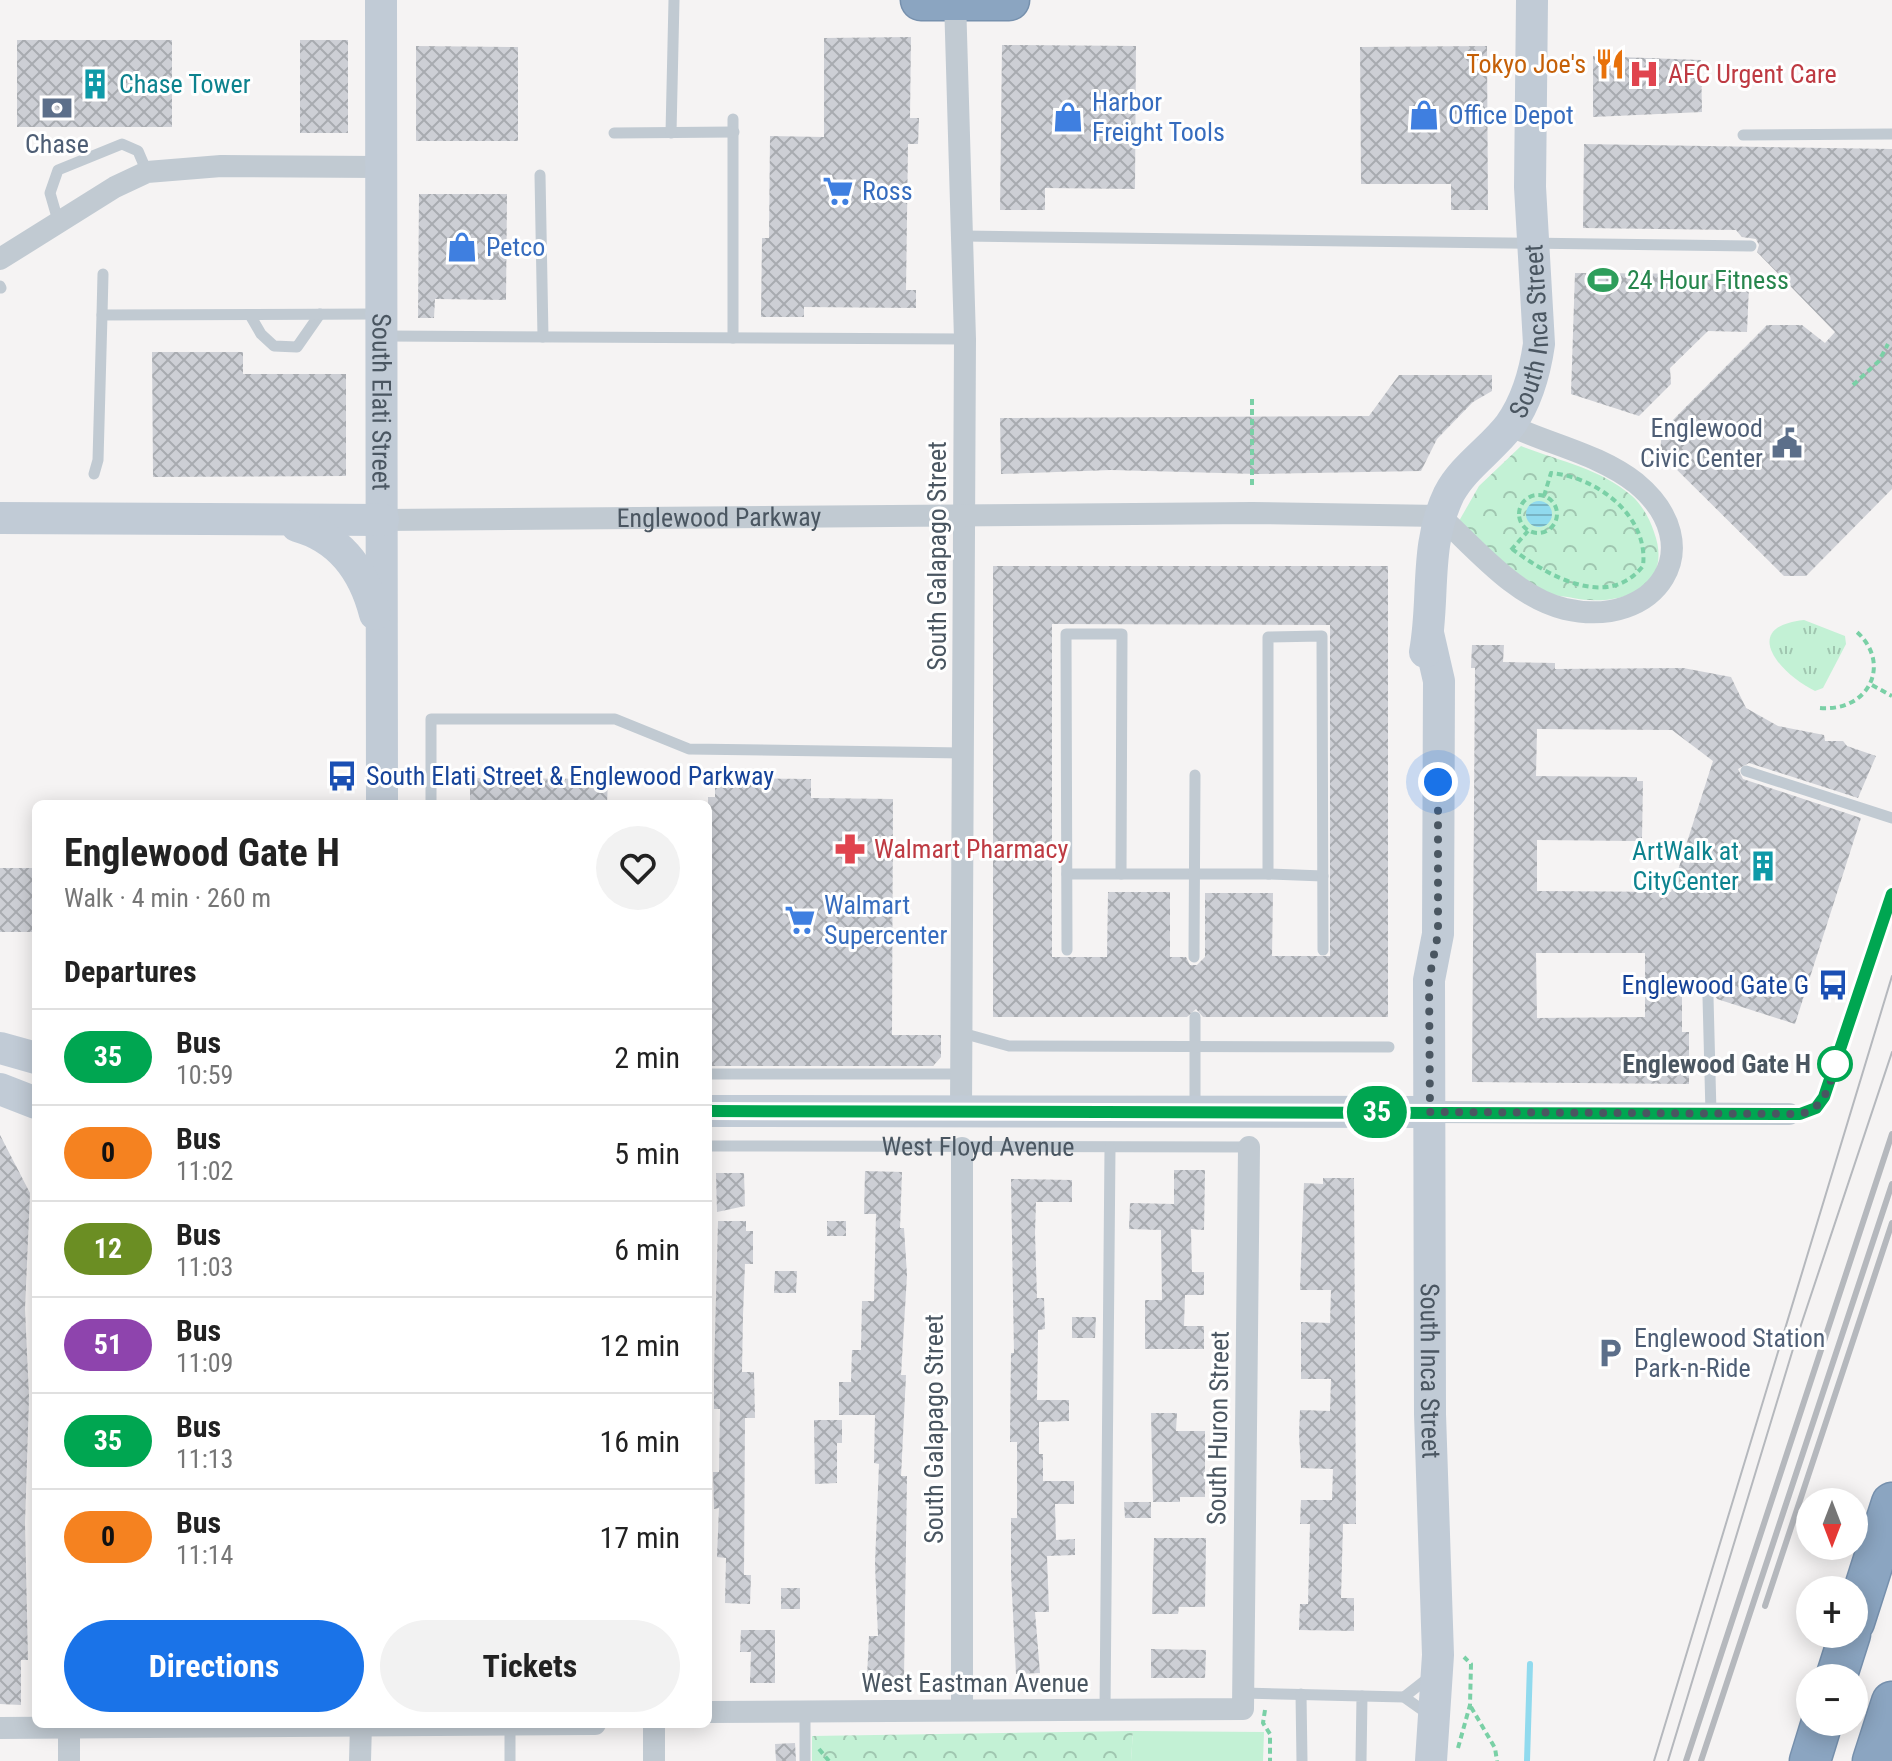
<!DOCTYPE html>
<html lang="en">
<head>
<meta charset="utf-8">
<style>
	body { margin:0; font-family:"Roboto Condensed",sans-serif; background:#f2f2f2; color:#222; height:100vh; display:flex; flex-direction:column; font-size:30px; white-space:nowrap }
	* { box-sizing:border-box; margin:0 }
	p { font-size:26px; color:#767676 }
	.icon { flex:none; width:44px; height:44px; fill:none; stroke:currentColor; stroke-width:2; stroke-linecap:round; stroke-linejoin:round }
	.map { position:relative; flex:1; overflow:hidden }
	.sheet { position:absolute; left:32px; top:800px; width:680px; height:928px; display:flex; flex-direction:column; background:#fff; border-radius:12px; box-shadow:0 4px 20px #0003 }
	.sheet>* { flex:none }
	.badge { padding:0 16px; border-radius:26px; font-size:28px; line-height:52px }
	.needle { width:52px; rotate:180deg }
	.buttons { position:absolute; left:1796px; top:1488px; display:grid; gap:16px }
	.buttons a { display:grid; place-items:center; width:72px; height:72px; border-radius:50%; background:#fff; box-shadow:0 4px 20px #0003; font-size:40px }
	.you { position:absolute; width:40px; height:40px; margin:-20px; border:6px solid #fff; border-radius:50%; background:#1a73e8; box-shadow:0 0 0 12px #1a73e833 }
	.map>.badge { position:absolute; translate:-50% -50%; box-shadow:0 0 0 4px #fff }
	h2 { padding:0 32px; font-size:30px; line-height:72px }
	.round { display:grid; place-items:center; flex:none; width:84px; height:84px; border-radius:42px; background:#f2f2f2 }
	.summary { display:flex; align-items:center; justify-content:space-between; height:136px; padding:0 32px }
	h1 { font-size:38px; font-weight:700; line-height:60px }
	.primary-button { display:flex; gap:16px; margin-top:auto; padding:16px 32px }
	.primary-button a { flex:1; height:92px; border-radius:48px; background:#1a73e8; color:#fff; font-size:32px; font-weight:700; line-height:92px; text-align:center }
	.primary-button a+a { background:#f2f2f2; color:#222 }
	ul { padding:0; list-style:none }
	li { display:flex; align-items:center; gap:24px; height:96px; padding:0 32px; border-top:2px solid #e0e0e0 }
	li div { flex:1 }
	li b { display:block; font-size:30px }
	li em { font-style:normal }
	li .badge { min-width:88px; font-weight:700; text-align:center }
	.map>svg:first-child { display:block }
	.grass { fill:url(#grass-tufts) }
	.forest { fill:url(#forest-crowns) }
	.garden { fill:#c3f1d5 }
	.water { fill:url(#water-rules) }
	.lines { fill:none; stroke-linecap:round; stroke-linejoin:round }
	.stream { stroke:#90daee; stroke-width:6 }
	.building { fill:url(#building-cross-hatch); fill-rule:evenodd }
	.highway-casing { stroke:#7690ad; stroke-width:43 }
	.path { stroke:#7ad0a6; stroke-width:4; stroke-dasharray:6 4; stroke-linecap:butt }
	.lane { stroke:#c1cad2; stroke-width:11 }
	.street { stroke:#c1cad2; stroke-width:22 }
	.secondary { stroke:#c1cbd6; stroke-width:32 }
	.highway { stroke:#8ba5c1; stroke-width:40 }
	.tram { stroke:#b5b8bd; stroke-width:2 }
	.rail { stroke:#b5b8bd; stroke-width:6 }
	.line-casing { stroke:#fff; stroke-width:18 }
	.line { stroke:#00a651; stroke-width:12 }
	.walk { stroke:#4a5661; stroke-width:8; stroke-dasharray:0 14.4 }
	.stop-dot { fill:#fff; stroke:#00a651; stroke-width:4 }
	.labels { text-anchor:middle; dominant-baseline:central; stroke-width:6; stroke-linejoin:round; paint-order:stroke }
	.food-label { font-size:26px; fill:#c56008; stroke:#fff; text-anchor:end }
	.health-label { font-size:26px; fill:#be3a42; stroke:#fff; text-anchor:start }
	.culture-label { font-size:26px; fill:#0d838f; stroke:#fff; text-anchor:start }
	.shop-label { font-size:26px; fill:#366cbe; stroke:#fff; text-anchor:start }
	.service-label { font-size:26px; fill:#4e5e75; stroke:#fff }
	.leisure-label { font-size:26px; fill:#27864d; stroke:#fff; text-anchor:start }
	.street-label { font-size:26px; fill:#4a5661; stroke:#fff }
	.transit-label { font-size:26px; fill:#164399; stroke:#fff; text-anchor:start }
	.stop-label { font-size:26px; font-weight:bold; fill:#4a5661; stroke:#fff; text-anchor:end }
</style>
</head>
<body>
<div class="map">
<svg width="1892" height="1761" viewBox="0 0 1892 1761">
	<defs>
		<pattern id="grass-tufts" width="24" height="20" patternUnits="userSpaceOnUse" patternTransform="scale(2)"><rect width="24" height="20" fill="#c3f1d5"/><path d="M3 7l-1-3M5 7V3M7 7l1-3M15 17l-1-3M17 17v-4M19 17l1-3" fill="none" stroke="#a0c6b0"/></pattern>
		<pattern id="forest-crowns" width="20" height="18" patternUnits="userSpaceOnUse" patternTransform="scale(2)"><rect width="20" height="18" fill="#c3f1d5"/><path d="M2 6a3 3 0 1 1 6 0M12 15a3 3 0 1 1 6 0" fill="none" stroke="#a0c6b0"/></pattern>
		<pattern id="water-rules" width="6" height="5" patternUnits="userSpaceOnUse" patternTransform="scale(2)"><rect width="6" height="5" fill="#90daee"/><path d="M0 2.5h6" fill="none" stroke="#78b4c4"/></pattern>
		<pattern id="building-cross-hatch" width="8" height="8" patternUnits="userSpaceOnUse" patternTransform="scale(2)"><rect width="8" height="8" fill="#cdcfd5"/><path d="M0 0l8 8M0 8l8-8" fill="none" stroke="#a8abb0"/></pattern>
	</defs>
	<rect width="100%" height="100%" fill="#f5f3f3"/>
	<!-- grass -->
	<path class="grass" d="M1804 620 1845 636 1846 644 1823 688 1815 691C1781 675 1738 627 1804 620Z"/>
	<!-- forest -->
	<path class="forest" d="M1521 446C1559 461 1600 468 1632 496 1642 505 1650 519 1654 532 1675 589 1619 607 1573 598 1564 596 1552 596 1544 591 1520 578 1478 541 1459 521L1479 486Z
		M1133 1731 1131 1761H812V1736Z"/>
	<!-- garden -->
	<path class="garden" d="M1133 1731 1264 1732 1263 1761H1131Z"/>
	<!-- water -->
	<path class="water" d="M1526 514a13 13 0 1 1 26 0a13 13 0 1 1-26 0Z"/>
	<g class="lines">
		<!-- stream -->
		<path class="stream" d="M1527 1761 1530 1664"/>
	</g>
	<!-- building -->
	<path class="building" d="M911 37 910 118H919L918 144H908L906 290H916V308L804 307V317H761L762 238H769L770 136 824 137V38Z
		M17 40H172V127H17Z
		M300 40H348V133H300Z
		M1002 45 1136 46 1135 189 1045 188V210H1000Z
		M416 46 518 47V141H416Z
		M1487 46 1488 210H1451V184H1361L1360 47Z
		M1593 56 1701 60 1702 112 1593 117Z
		M1584 144 1892 149V489L1806 576H1784L1660 453 1662 431 1767 325H1802L1825 343 1835 332 1757 252 1759 245 1756 239 1742 237 1736 230 1583 228Z
		M419 194H507L506 300 435 299 434 318H418Z
		M1575 273 1735 274 1749 285 1747 332 1708 331 1670 368 1671 384 1639 416 1571 394Z
		M152 352H243V374H346V476L153 477Z
		M1399 375H1492V391L1473 402 1437 439 1421 471 1258 474 1111 470 1001 474 1000 418 1369 416Z
		M993 566H1388V1017H1203L1196 1009 1187 1017H993ZM1052 624 1330 625V956H1272L1273 893H1205V957L1197 965H1190L1186 957H1170V892H1108L1107 957H1052Z
		M1472 645H1504L1503 662 1555 663V669L1683 668 1731 677 1746 708 1778 726 1824 735 1825 741H1843L1847 746 1876 756 1858 798 1749 763 1738 769 1743 779 1861 818 1795 1024 1717 999 1711 989 1700 993 1682 986V1032H1689V1084L1472 1082 1475 668H1471ZM1537 729 1672 730 1713 761 1671 892 1537 891V840L1637 841 1642 838 1643 781H1637V777L1536 776ZM1536 953H1645V1017L1537 1018Z
		M470 778 608 779 607 804H470Z
		M715 778 811 779V798L893 799 892 1035H941V1057L933 1066H708V797H715Z
		M0 868H36V932H0Z
		M0 1135 30 1193 25 1309 29 1397 25 1523 28 1660H21V1705L0 1704Z
		M1174 1170H1205L1204 1230 1191 1229 1192 1272H1204V1295H1185L1184 1326H1204V1349H1145V1300H1162L1161 1230 1129 1229 1130 1203 1174 1204Z
		M865 1171 902 1172 900 1228H904L907 1275 901 1375H906L901 1476H907L904 1678 867 1677 869 1636H878L875 1564 879 1464 874 1463 875 1415H839V1382H851L852 1350H861L862 1301H874L876 1214H864Z
		M716 1173H744L745 1206 717 1212Z
		M1323 1178H1354L1356 1524H1343L1341 1598H1354V1631L1299 1630 1300 1604H1308L1310 1524H1300L1301 1500H1332L1333 1469 1301 1468 1299 1434 1300 1410 1330 1411 1331 1379H1301V1322L1330 1323 1331 1290H1300L1304 1183 1323 1184Z
		M1011 1179 1072 1180V1202H1036L1035 1233 1037 1298H1044L1045 1329 1038 1330 1037 1400H1069V1421L1039 1422V1454H1043V1481H1074V1504H1055L1056 1540 1075 1539V1555L1047 1556 1049 1612H1035L1040 1673 1016 1674 1011 1573V1518H1017V1442H1010L1011 1353H1014Z
		M718 1221H746V1231H753V1264H745L743 1315 742 1372H754L755 1418H745L744 1575H751L750 1604 725 1603 726 1558 717 1557 719 1508 714 1509 713 1472H719L720 1409H714V1373Z
		M827 1221H846V1236H827Z
		M775 1271H797L796 1293H774Z
		M1072 1317H1096L1095 1338H1072Z
		M1151 1413H1177L1176 1431H1205V1497H1180V1502H1153Z
		M814 1420H842V1443H837V1483L815 1484Z
		M1124 1502H1151V1518H1125Z
		M1154 1538H1206L1205 1607H1179L1178 1614H1152Z
		M781 1588H800V1609H781Z
		M741 1630H775V1683H750L751 1652H740Z
		M1151 1649 1206 1650 1205 1678H1151Z
		M795 1743 796 1761H776L775 1744Z"/>
	<g class="lines">
		<!-- highway casing -->
		<g class="highway-casing">
			<path id="highway" d="M921 0H1009
				M1854 1622 1892 1503
				M1836 1678 1850 1634
				M1810 1761 1822 1722
				M1873 1761 1892 1702"/>
		</g>
		<!-- path -->
		<path class="path" d="M1853 385 1879 361 1888 344
			M1252 399V488
			M1519 514a19 19 0 1 1 38 0a19 19 0 1 1-38 0Z
			M1512 549C1547 575 1607 611 1643 566 1649 516 1597 477 1551 473L1544 496
			M1511 550 1528 531
			M1872 685 1892 696
			M1820 708C1869 712 1892 664 1857 632
			M1471 1707 1495 1748 1497 1761
			M1265 1710 1263 1723 1270 1734V1761
			M1458 1748 1470 1705 1471 1664 1464 1657
			M819 1749 829 1761"/>
		<!-- lane -->
		<g class="lane">
			<path d="M733 119V338"/>
			<path d="M614 133 734 132"/>
			<path d="M671 133 674 0"/>
			<path d="M1743 135 1892 134"/>
			<path d="M540 175 543 337"/>
			<path d="M59 224 50 193 58 170 122 144 138 151 147 172"/>
			<path d="M963 236 1751 246"/>
			<path d="M0 286 1 288"/>
			<path d="M102 315 103 274"/>
			<path d="M250 315 261 334 274 346 297 347 320 314"/>
			<path d="M386 336 965 339"/>
			<path d="M94 474 98 460 102 315 377 314"/>
			<path d="M1746 771 1892 818"/>
			<path d="M431 804V719H615L689 749 963 753"/>
			<path d="M1067 874H1121"/>
			<path d="M1268 874 1323 876"/>
			<path d="M1067 950 1066 634H1122L1121 874H1268V637L1322 636 1323 950"/>
			<path d="M1194 957 1195 775"/>
			<path d="M1708 997 1711 1113"/>
			<path d="M1195 1017V1107"/>
			<path d="M962 1033 1009 1046 1389 1047"/>
			<path d="M708 1074H961"/>
			<path d="M1789 1114 1812 1111 1824 1097 1892 894"/>
			<path id="s1" d="M708 1146 1249 1147"/>
			<path d="M1243 1693 1362 1696 1361 1761"/>
			<path d="M1301 1694 1302 1761"/>
			<path d="M1362 1696 1404 1697 1428 1714"/>
			<path d="M1404 1697 1432 1675"/>
			<path d="M1105 1710 1110 1148"/>
			<path d="M510 1761V1724"/>
			<path d="M805 1761V1712"/>
		</g>
		<!-- street -->
		<g class="street">
			<path d="M955 0 965 339 961 1111"/>
			<path d="M0 259 115 187 147 172 221 166 380 167"/>
			<path id="s2" d="M383 520 1252 513 1440 516C1476 549 1515 597 1565 609 1657 630 1712 546 1636 483 1599 454 1551 445 1509 425"/>
			<path d="M1430 1112 1789 1114"/>
			<path d="M962 1148V1710"/>
			<path d="M708 1712 1243 1709 1249 1147"/>
			<path d="M69 1724V1761"/>
			<path d="M654 1724V1761"/>
			<path d="M0 1728 595 1724"/>
			<path d="M360 1761 361 1724"/>
		</g>
		<!-- secondary -->
		<g class="secondary">
			<path id="s3" d="M381 0 382 804"/>
			<path d="M0 518 383 520"/>
			<path d="M297 526C341 538 364 571 375 614"/>
			<path id="s4" d="M1428 633 1439 681 1438 934 1429 980 1430 1414 1438 1655 1431 1761"/>
			<path id="s5" d="M1425 652C1435 599 1424 546 1449 494 1463 467 1492 449 1510 425 1527 401 1535 372 1539 344L1530 187 1532 0"/>
			<path d="M0 1048 36 1058"/>
			<path d="M0 1089 36 1103"/>
			<path d="M708 1111 1430 1112"/>
		</g>
		<!-- highway -->
		<use href="#highway" class="highway"/>
		<!-- tram -->
		<path class="tram" d="M1654 1761 1892 976
			M1668 1761 1793 1349 1892 1052"/>
		<!-- rail -->
		<path class="rail" d="M1765 1606 1892 1223
			M1686 1761 1892 1134
			M1701 1761 1892 1184"/>
	</g>
	<g class="lines">
		<!-- line casing -->
		<g class="line-casing">
			<path id="line" d="M708 1111 1800 1114 1816 1108 1824 1097 1892 894"/>
		</g>
		<!-- line -->
		<use href="#line" class="line"/>
		<!-- walk -->
		<path class="walk" d="M1438 782V934L1429 980 1430 1112 1800 1114C1825 1109 1830 1085 1835 1064"/>
	</g>
	<!-- icons -->
	<defs>
		<g id="restaurant-bare" transform="scale(2.4)"><path d="M-5-6h1v4h1v-4h1v4h1v-4h1v5L-1.5 .5V6h-2V.5L-5-1ZM5-6V6H3V1.5H1.5Q1.5-4 5-6Z" fill="#e8710a" stroke="#fff" stroke-width="2.5" paint-order="stroke"/></g>
		<g id="hospital-bare" transform="scale(2.4)"><path d="M-5-5h3v3.5h4V-5h3V5h-3V1.5h-4V5h-3Z" fill="#e0444e" stroke="#fff" stroke-width="2.5" paint-order="stroke"/></g>
		<g id="building-bare" transform="scale(2.4)"><path d="M-4-6H4V6H1V3H-1V6H-4ZM-2.5-4.3h1.7v1.8h-1.7ZM.8-4.3h1.7v1.8H.8ZM-2.5-1h1.7V.8h-1.7ZM.8-1h1.7V.8H.8Z" fill="#0f9aa8" stroke="#fff" stroke-width="2.5" paint-order="stroke"/></g>
		<g id="bank-bare" transform="scale(2.4)"><path d="M-6-4H6V4H-6ZM0-2.3a2.3 2.3 0 1 0 0 4.6a2.3 2.3 0 1 0 0-4.6Z" fill="#5c6f8a" stroke="#fff" stroke-width="2.5" paint-order="stroke"/></g>
		<g id="shop-bare" transform="scale(2.4)"><path d="M-5-2.5h2.3a2.7 3.5 0 0 1 5.4 0H5L5.5 6h-11ZM-1.5-2.5h3a1.5 2.3 0 0 0-3 0Z" fill="#3f7fe0" stroke="#fff" stroke-width="2.5" paint-order="stroke"/></g>
		<g id="supermarket-bare" transform="scale(2.4)"><path d="M-6-5.5h2.5l.6 2H6L4.5 2H-2.5L-4.4-4H-6ZM-1.5 3.2a1.3 1.3 0 1 0 .1 0ZM3 3.2a1.3 1.3 0 1 0 .1 0Z" fill="#3f7fe0" stroke="#fff" stroke-width="2.5" paint-order="stroke"/></g>
		<g id="stadium-bare" transform="scale(2.4)"><path d="M0-5a6.5 5 0 1 0 0 10a6.5 5 0 1 0 0-10ZM-3.5-1.8h7v3.6h-7Z" fill="#2e9e5b" stroke="#fff" stroke-width="2.5" paint-order="stroke"/></g>
		<g id="civic-bare" transform="scale(2.4)"><path d="M-.6-6.5H3V-4.5H.6V-3L4-1V1h2V6H-6V1h2V-1L-.6-3ZM-1.2 2.5V6h2.4V2.5Z" fill="#5c6f8a" stroke="#fff" stroke-width="2.5" paint-order="stroke"/></g>
		<g id="bus-bare" transform="scale(2.4)"><path d="M-5-6H5V4H4V6H2V4H-2V6H-4V4H-5ZM-3.5-4V0h7V-4ZM-3.5 1.2v1.5H-2V1.2ZM2 1.2v1.5H3.5V1.2Z" fill="#1a4fb4" stroke="#fff" stroke-width="2.5" paint-order="stroke"/></g>
		<g id="pharmacy-bare" transform="scale(2.4)"><path d="M-2-6h4v4h4v4h-4v4h-4v-4h-4v-4h4Z" fill="#e0444e" stroke="#fff" stroke-width="2.5" paint-order="stroke"/></g>
		<g id="parking-bare" transform="scale(2.4)"><path d="M-3.5-5.5H1a3.5 3.5 0 0 1 0 7H-1V5.5H-3.5ZM-1-3.4V-.6H.8a1.4 1.4 0 0 0 0-2.8Z" fill="#5c6f8a" stroke="#fff" stroke-width="2.5" paint-order="stroke"/></g>
	</defs>
	<g fill-rule="evenodd">
		<use href="#restaurant-bare" x="1610" y="64"/>
		<use href="#hospital-bare" x="1644" y="74"/>
		<use href="#building-bare" x="95" y="84"/>
		<use href="#bank-bare" x="57" y="108"/>
		<use href="#shop-bare" x="1424" y="115"/>
		<use href="#shop-bare" x="1068" y="117"/>
		<use href="#supermarket-bare" x="838" y="191"/>
		<use href="#shop-bare" x="462" y="247"/>
		<use href="#stadium-bare" x="1603" y="280"/>
		<use href="#civic-bare" x="1787" y="443"/>
		<use href="#bus-bare" x="342" y="776"/>
		<use href="#pharmacy-bare" x="850" y="849"/>
		<use href="#building-bare" x="1763" y="866"/>
		<use href="#supermarket-bare" x="800" y="920"/>
		<use href="#bus-bare" x="1833" y="985"/>
		<use href="#parking-bare" x="1610" y="1353"/>
	</g>
	<!-- markers -->
	<circle class="stop-dot" cx="1835" cy="1064" r="16"/>
	<g class="labels">
		<!-- food labels -->
		<g class="food-label">
			<text x="1586" y="64">Tokyo Joe's</text>
		</g>
		<!-- health labels -->
		<g class="health-label">
			<text x="1668" y="74">AFC Urgent Care</text>
			<text x="874" y="849">Walmart Pharmacy</text>
		</g>
		<!-- culture labels -->
		<g class="culture-label">
			<text x="119" y="84">Chase Tower</text>
			<text x="1739" y="851" text-anchor="end">ArtWalk at<tspan x="1739" dy="30">CityCenter</tspan></text>
		</g>
		<!-- shop labels -->
		<g class="shop-label">
			<text x="1092" y="102">Harbor<tspan x="1092" dy="30">Freight Tools</tspan></text>
			<text x="1448" y="115">Office Depot</text>
			<text x="862" y="191">Ross</text>
			<text x="486" y="247">Petco</text>
			<text x="824" y="905">Walmart<tspan x="824" dy="30">Supercenter</tspan></text>
		</g>
		<!-- service labels -->
		<g class="service-label">
			<text x="57" y="144">Chase</text>
			<text x="1763" y="428" text-anchor="end">Englewood<tspan x="1763" dy="30">Civic Center</tspan></text>
			<text x="1634" y="1338" text-anchor="start">Englewood Station<tspan x="1634" dy="30">Park-n-Ride</tspan></text>
		</g>
		<!-- leisure labels -->
		<g class="leisure-label">
			<text x="1627" y="280">24 Hour Fitness</text>
		</g>
		<!-- street labels -->
		<g class="street-label">
			<text stroke="none"><textPath href="#s5" startOffset="352">South Inca Street</textPath></text>
			<text stroke="none"><textPath href="#s3" startOffset="402">South Elati Street</textPath></text>
			<text stroke="none"><textPath href="#s2" startOffset="336">Englewood Parkway</textPath></text>
			<text transform="translate(937 556) rotate(-90)">South Galapago Street</text>
			<text stroke="none"><textPath href="#s1" startOffset="270">West Floyd Avenue</textPath></text>
			<text stroke="none"><textPath href="#s4" startOffset="740">South Inca Street</textPath></text>
			<text transform="translate(1218 1428) rotate(-89)">South Huron Street</text>
			<text transform="translate(934 1429) rotate(-90)">South Galapago Street</text>
			<text x="975" y="1683">West Eastman Avenue</text>
		</g>
		<!-- transit labels -->
		<g class="transit-label">
			<text x="366" y="776">South Elati Street &amp; Englewood Parkway</text>
			<text x="1809" y="985" text-anchor="end">Englewood Gate G</text>
		</g>
		<!-- stop labels -->
		<g class="stop-label">
			<text x="1811" y="1064">Englewood Gate H</text>
		</g>
	</g>
</svg>
<div class="buttons">
<a><svg class="needle" viewBox="-14 -14 28 28"><path d="M0-13l5 13h-10z" fill="#e53935"/><path d="M0 13l5-13h-10z" fill="#767676"/></svg></a>
<a>+</a>
<a>−</a>
</div>
<div class="you" style="left:1438px;top:782px"></div>
<b class="badge" style="left:1377px;top:1112px;background:#00a651;color:#fff">35</b>
<section class="sheet">
<div class="summary"><div><h1>Englewood Gate H</h1><p>Walk · 4 min · 260 m</p></div><a class="round"><svg class="icon" aria-label="heart" viewBox="0 0 24 24"><path d="M12 20l-8-8c-3-5 5-10 8-4 3-6 11-1 8 4z"/></svg></a></div>
<h2>Departures</h2>
<ul>
<li><span class="badge" style="background:#00a651;color:#fff">35</span><div><b>Bus</b><p>10:59</p></div><em>2 min</em></li>
<li><span class="badge" style="background:#f58220;color:#111">0</span><div><b>Bus</b><p>11:02</p></div><em>5 min</em></li>
<li><span class="badge" style="background:#6b8e23;color:#fff">12</span><div><b>Bus</b><p>11:03</p></div><em>6 min</em></li>
<li><span class="badge" style="background:#8e44ad;color:#fff">51</span><div><b>Bus</b><p>11:09</p></div><em>12 min</em></li>
<li><span class="badge" style="background:#00a651;color:#fff">35</span><div><b>Bus</b><p>11:13</p></div><em>16 min</em></li>
<li><span class="badge" style="background:#f58220;color:#111">0</span><div><b>Bus</b><p>11:14</p></div><em>17 min</em></li>
</ul>
<div class="primary-button"><a>Directions</a><a>Tickets</a></div>
</section>
</div>
</body>
</html>
